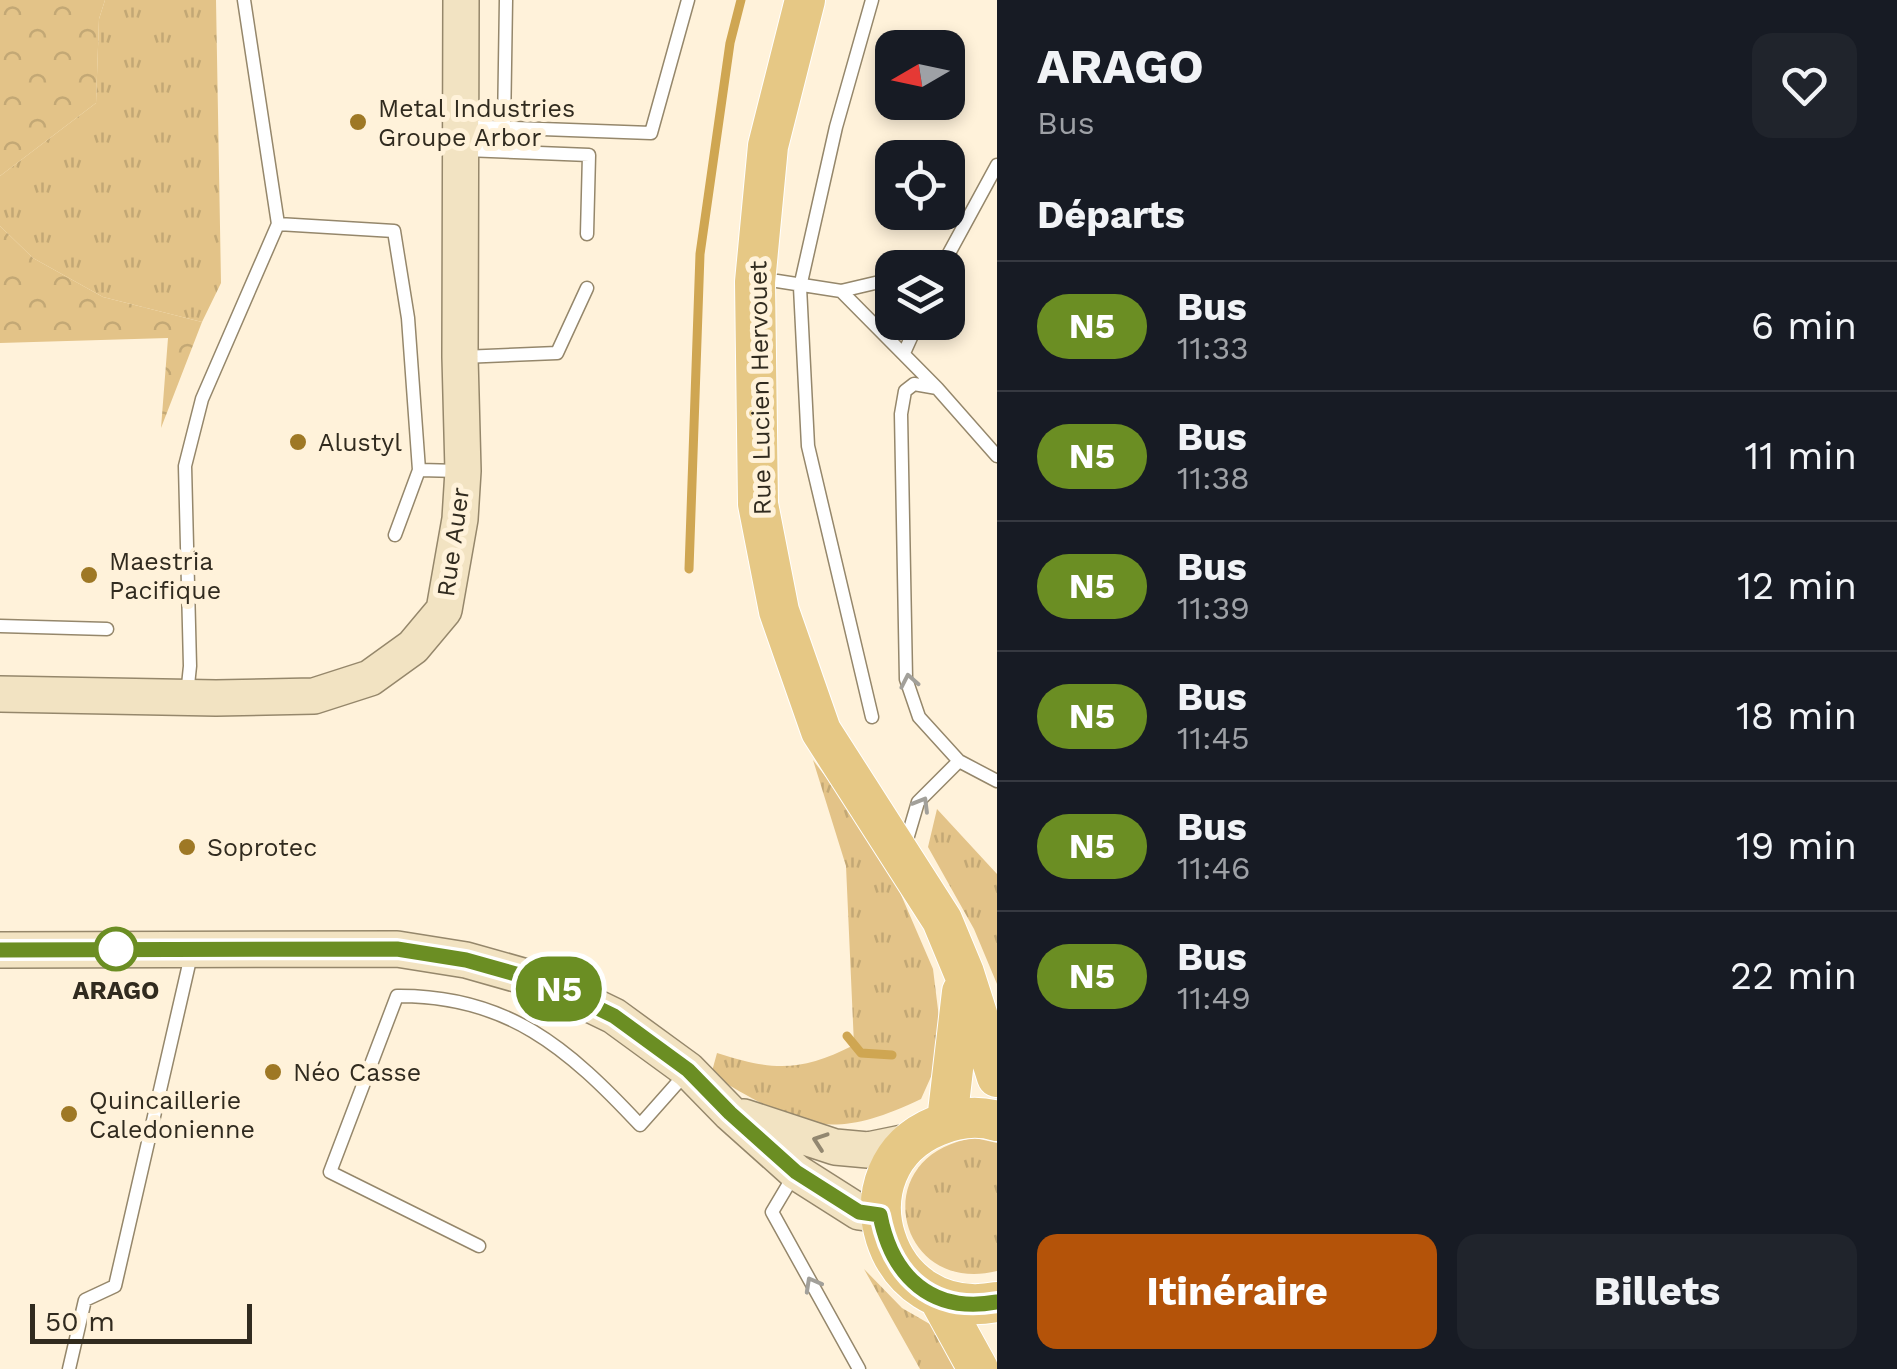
<!DOCTYPE html>
<html lang="fr">
<head>
<meta charset="utf-8">
<style>
	body { margin:0; font-family:"Work Sans",sans-serif; background:#20242c; color:#f1f3f6; height:100vh; display:flex; flex-direction:column; font-size:38px; white-space:nowrap }
	* { box-sizing:border-box; margin:0 }
	p { font-size:32px; color:#9ea1a6 }
	.icon { flex:none; width:55px; height:55px; fill:none; stroke:currentColor; stroke-width:2; stroke-linecap:round; stroke-linejoin:round }
	.map { position:relative; flex:1; overflow:hidden }
	.details { display:flex; flex-direction:column; background:#171b24; width:900px }
	.details>* { flex:none }
	.badge { padding:0 20px; border-radius:32px; font-size:35px; line-height:65px }
	.needle { width:65px; rotate:261deg }
	.controls { position:absolute; left:875px; top:30px; display:grid; gap:20px }
	.controls a { display:grid; place-items:center; width:90px; height:90px; border-radius:20px; background:#171b24; box-shadow:0 5px 15px #0003; font-size:50px }
	.scale { position:absolute; left:30px; bottom:25px; width:222px; box-sizing:border-box; padding-left:10px; border:5px solid #312b1f; border-top:0; font-size:28px; line-height:35px; white-space:nowrap; color:#312b1f; -webkit-text-stroke:8px #fff2da; paint-order:stroke }
	.map>.badge { position:absolute; translate:-50% -50%; box-shadow:0 0 0 5px #fff }
	h2 { padding:0 40px; font-size:38px; line-height:90px }
	.round { display:grid; place-items:center; flex:none; width:105px; height:105px; border-radius:20px; background:#20242c }
	.headline { display:flex; align-items:center; justify-content:space-between; height:170px; padding:0 40px }
	h1 { font-size:48px; font-weight:700; line-height:75px }
	.primary-button { display:flex; gap:20px; margin-top:auto; padding:20px 40px }
	.primary-button a { flex:1; height:115px; border-radius:20px; background:#b45309; color:#fff; font-size:40px; font-weight:700; line-height:115px; text-align:center }
	.primary-button a+a { background:#20242c; color:#f1f3f6 }
	ul { padding:0; list-style:none }
	li { display:flex; align-items:center; gap:30px; height:130px; padding:0 40px; border-top:2px solid #363941 }
	li div { flex:1 }
	li b { display:block; font-size:38px }
	li em { font-style:normal }
	li .badge { min-width:110px; font-weight:700; text-align:center }
	main { display:flex; flex:1; min-height:0 }
	.map>svg:first-child { display:block }
	.grass { fill:url(#grass-tufts) }
	.forest { fill:url(#forest-crowns) }
	.lines { fill:none; stroke-linecap:round; stroke-linejoin:round }
	.stream { stroke:#cfa652; stroke-width:9 }
	.lane-casing { stroke:#95876b; stroke-width:15 }
	.secondary-casing { stroke:#95876b; stroke-width:38 }
	.primary-casing { stroke:#fff; stroke-width:42 }
	.lane { stroke:#fff; stroke-width:12 }
	.secondary { stroke:#f2e3c2; stroke-width:35 }
	.primary { stroke:#e6c885; stroke-width:40 }
	.oneway { stroke:#a2a09a }
	.oneway2 { stroke:#928770 }
	.line-casing { stroke:#fff; stroke-width:22 }
	.line { stroke:#6b8e23; stroke-width:15 }
	.poi-dot { fill:#9e7825; stroke:#fff2da; stroke-width:4 }
	.stop-dot { fill:#fff; stroke:#6b8e23; stroke-width:5 }
	.labels { text-anchor:middle; dominant-baseline:central; stroke-width:10; stroke-linejoin:round; paint-order:stroke }
	.poi-label { font-size:25px; fill:#312b1f; stroke:#fff2da; text-anchor:start }
	.street-label { font-size:25px; fill:#312b1f; stroke:#fff2da }
	.stop-label { font-size:25px; font-weight:bold; fill:#312b1f; stroke:#fff2da }
</style>
</head>
<body>
<main>
<div class="map">
<svg width="997" height="1369" viewBox="0 0 997 1369">
	<defs>
		<pattern id="grass-tufts" width="24" height="20" patternUnits="userSpaceOnUse" patternTransform="scale(2.5)"><rect width="24" height="20" fill="#e3c388"/><path d="M3 7l-1-3M5 7V3M7 7l1-3M15 17l-1-3M17 17v-4M19 17l1-3" fill="none" stroke="#c3a875"/></pattern>
		<pattern id="forest-crowns" width="20" height="18" patternUnits="userSpaceOnUse" patternTransform="scale(2.5)"><rect width="20" height="18" fill="#e3c388"/><path d="M2 6a3 3 0 1 1 6 0M12 15a3 3 0 1 1 6 0" fill="none" stroke="#c3a875"/></pattern>
	</defs>
	<rect width="100%" height="100%" fill="#fff2da"/>
	<!-- grass -->
	<path class="grass" d="M105 0H216L221 283 202 322 103 297 33 258 0 226V176L96 103 99 19Z
		M813 760 883 853 933 969 943 1050 921 1099C825 1145 797 1124 711 1075L717 1053C773 1071 801 1072 854 1045L846 866Z
		M937 809 997 874V984L974 929 928 847Z
		M975 1138 997 1143V1271C895 1296 865 1153 975 1138Z
		M864 1269 902 1308 947 1334 964 1369H920Z"/>
	<!-- forest -->
	<path class="forest" d="M0 0H105L99 19 96 103 0 176Z
		M0 226 33 258 103 297 202 322 161 428 168 338 0 343Z"/>
	<g class="lines">
		<!-- stream -->
		<path class="stream" d="M689 569 700 254 730 43 741 0
			M847 1036 861 1053 892 1055"/>
		<!-- lane casing -->
		<g class="lane-casing">
			<path id="lane" d="M244 0 278 224 394 231 408 318 419 470 460 471
				M463 126 651 133 688 0
				M504 128 506 0
				M465 150 589 155 587 234
				M941 268 997 165
				M892 279 841 291 937 388 997 456
				M760 281H777L841 291
				M904 353 918 322
				M462 357 557 353 587 288
				M937 388 914 384 905 391 901 414 906 679 919 717 959 761 997 781
				M395 535 419 470
				M0 626 107 629
				M187 695 190 666 185 466 202 399 278 224
				M872 717 808 446 800 287 836 127 872 0
				M905 846 918 802 959 761
				M794 1175 772 1212 859 1369
				M479 1246 330 1172 397 996C507 995 568 1048 640 1125L687 1072
				M69 1369 85 1300 115 1286 192 951"/>
		</g>
		<!-- secondary casing -->
		<g class="secondary-casing">
			<path id="secondary" d="M0 694 216 698 314 696 370 678 413 647 444 610 460 519 463 471 460 357 461 0
				M0 950 397 949 466 960 544 982 614 1016 688 1070 730 1113 796 1172 859 1212 881 1215
				M744 1117 835 1147 868 1150 912 1141"/>
		</g>
		<!-- primary casing -->
		<g class="primary-casing">
			<path id="primary" d="M805 0 768 146 755 282 758 504 779 611 821 731 942 920 964 973 997 1077
				M947 1121 962 992
				M997 1121C977 1115 956 1118 937 1126 836 1167 881 1324 997 1302
				M939 1298 978 1369"/>
		</g>
		<!-- lane -->
		<use href="#lane" class="lane"/>
		<!-- secondary -->
		<use href="#secondary" class="secondary"/>
		<!-- primary -->
		<use href="#primary" class="primary"/>
	</g>
	<!-- one-way arrows -->
	<defs><path id="oneway-chevron" d="M-2-3.5L2.5 0L-2 3.5" fill="none" stroke-width="1.6" stroke-linecap="round" stroke-linejoin="round" transform="scale(2.5)"/></defs>
	<g class="oneway">
		<use href="#oneway-chevron" transform="translate(909 681) rotate(-101)"/>
		<use href="#oneway-chevron" transform="translate(922 804) rotate(-59)"/>
		<use href="#oneway-chevron" transform="translate(812 1284) rotate(-119)"/>
	</g>
	<use class="oneway2" href="#oneway-chevron" transform="translate(820 1141) rotate(-161)"/>
	<g class="lines">
		<!-- line casing -->
		<g class="line-casing">
			<path id="line" d="M0 950 397 949 466 960 544 982 614 1016 688 1070 730 1113 796 1172 859 1212 880 1215C892 1277 932 1314 997 1302"/>
		</g>
		<!-- line -->
		<use href="#line" class="line"/>
	</g>
	<!-- markers -->
	<g class="poi-dot">
		<circle cx="358" cy="122" r="10"/>
		<circle cx="298" cy="442" r="10"/>
		<circle cx="89" cy="575" r="10"/>
		<circle cx="187" cy="847" r="10"/>
		<circle cx="273" cy="1072" r="10"/>
		<circle cx="69" cy="1114" r="10"/>
	</g>
	<circle class="stop-dot" cx="116" cy="949" r="20"/>
	<g class="labels">
		<!-- poi labels -->
		<g class="poi-label">
			<text x="378" y="108">Metal Industries<tspan x="378" dy="29">Groupe Arbor</tspan></text>
			<text x="318" y="442">Alustyl</text>
			<text x="109" y="561">Maestria<tspan x="109" dy="29">Pacifique</tspan></text>
			<text x="207" y="847">Soprotec</text>
			<text x="293" y="1072">Néo Casse</text>
			<text x="89" y="1100">Quincaillerie<tspan x="89" dy="29">Caledonienne</tspan></text>
		</g>
		<!-- street labels -->
		<g class="street-label">
			<text transform="translate(760 388) rotate(-91)">Rue Lucien Hervouet</text>
			<text transform="translate(453 542) rotate(-82)">Rue Auer</text>
		</g>
		<!-- stop labels -->
		<g class="stop-label">
			<text x="116" y="990">ARAGO</text>
		</g>
	</g>
</svg>
<div class="controls">
<a><svg class="needle" viewBox="-14 -14 28 28"><path d="M0-13l5 13h-10z" fill="#e53935"/><path d="M0 13l5-13h-10z" fill="#9ea1a6"/></svg></a>
<a><svg class="icon" aria-label="locate" viewBox="0 0 24 24"><circle cx="12" cy="12" r="6"/><path d="M12 2v4M12 18v4M2 12h4M18 12h4"/></svg></a>
<a><svg class="icon" aria-label="layers" viewBox="0 0 24 24"><path d="M12 4l9 5-9 5-9-5zM3 14l9 5 9-5"/></svg></a>
</div>
<div class="scale">50 m</div>
<b class="badge" style="left:559px;top:989px;background:#6b8e23;color:#fff">N5</b>
</div>
<section class="details">
<div class="headline"><div><h1>ARAGO</h1><p>Bus</p></div><a class="round"><svg class="icon" aria-label="heart" viewBox="0 0 24 24"><path d="M12 20l-8-8c-3-5 5-10 8-4 3-6 11-1 8 4z"/></svg></a></div>
<h2>Départs</h2>
<ul>
<li><span class="badge" style="background:#6b8e23;color:#fff">N5</span><div><b>Bus</b><p>11:33</p></div><em>6 min</em></li>
<li><span class="badge" style="background:#6b8e23;color:#fff">N5</span><div><b>Bus</b><p>11:38</p></div><em>11 min</em></li>
<li><span class="badge" style="background:#6b8e23;color:#fff">N5</span><div><b>Bus</b><p>11:39</p></div><em>12 min</em></li>
<li><span class="badge" style="background:#6b8e23;color:#fff">N5</span><div><b>Bus</b><p>11:45</p></div><em>18 min</em></li>
<li><span class="badge" style="background:#6b8e23;color:#fff">N5</span><div><b>Bus</b><p>11:46</p></div><em>19 min</em></li>
<li><span class="badge" style="background:#6b8e23;color:#fff">N5</span><div><b>Bus</b><p>11:49</p></div><em>22 min</em></li>
</ul>
<div class="primary-button"><a>Itinéraire</a><a>Billets</a></div>
</section>
</main>
</body>
</html>
